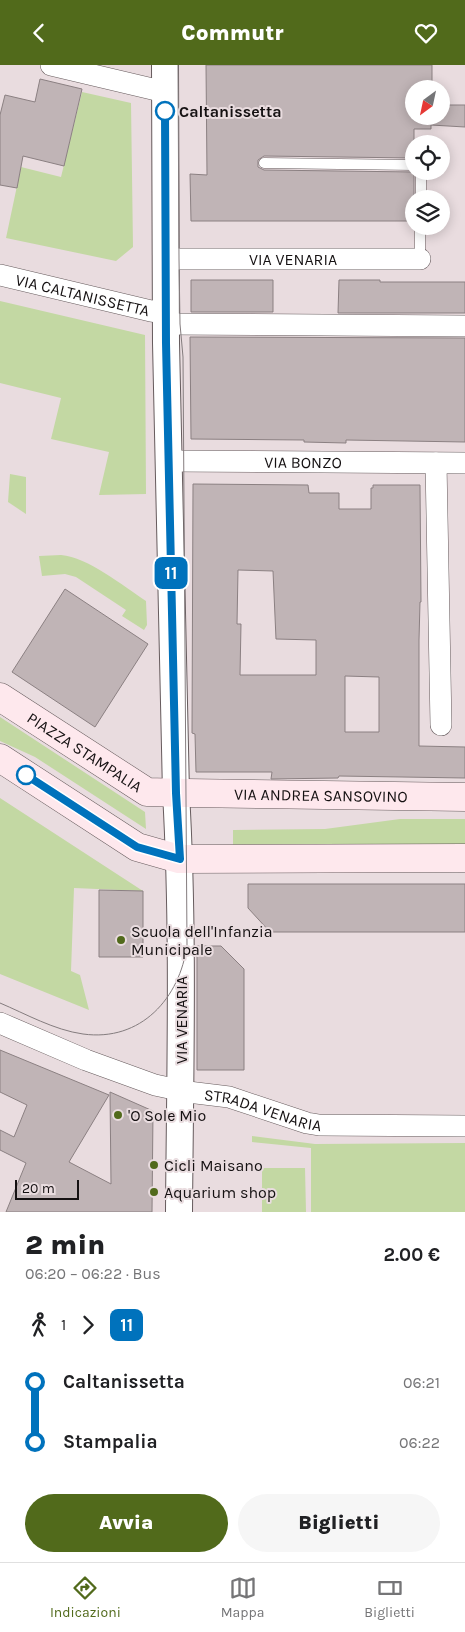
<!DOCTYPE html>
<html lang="it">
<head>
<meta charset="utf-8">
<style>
	body { margin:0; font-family:Karla,sans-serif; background:#f6f6f6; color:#202124; height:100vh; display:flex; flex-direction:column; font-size:19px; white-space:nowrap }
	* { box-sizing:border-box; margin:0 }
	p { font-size:16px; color:#757577 }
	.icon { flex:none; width:28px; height:28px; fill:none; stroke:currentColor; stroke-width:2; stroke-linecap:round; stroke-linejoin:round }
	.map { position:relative; height:1147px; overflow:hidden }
	.side { display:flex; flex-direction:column; background:#fff; flex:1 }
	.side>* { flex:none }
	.badge { padding:0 10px; border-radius:8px; font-size:18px; line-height:32px }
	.needle { width:32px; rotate:213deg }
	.buttons { position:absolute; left:405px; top:15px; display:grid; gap:10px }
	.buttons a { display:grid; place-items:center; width:45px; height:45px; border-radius:50%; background:#fff; box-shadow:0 2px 12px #0003; font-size:25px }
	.scale { position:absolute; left:15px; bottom:12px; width:64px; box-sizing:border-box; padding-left:5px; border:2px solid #151112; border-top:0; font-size:14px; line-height:18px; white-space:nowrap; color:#151112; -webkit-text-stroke:4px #e9dcdf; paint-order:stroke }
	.map>.badge { position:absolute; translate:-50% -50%; box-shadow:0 0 0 2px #fff }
	.legs { display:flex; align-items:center; gap:8px; height:55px; padding:0 25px; font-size:16px }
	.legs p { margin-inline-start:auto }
	.headline { display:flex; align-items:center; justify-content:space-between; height:85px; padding:0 25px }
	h1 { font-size:28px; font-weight:800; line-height:38px }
	.primary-button { display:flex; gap:10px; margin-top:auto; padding:10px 25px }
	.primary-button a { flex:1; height:58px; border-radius:30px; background:#516a1b; color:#fff; font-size:20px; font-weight:800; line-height:58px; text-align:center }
	.primary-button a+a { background:#f6f6f6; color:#202124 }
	ul { padding:0 25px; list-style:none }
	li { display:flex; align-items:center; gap:18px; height:60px; font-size:19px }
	li i { display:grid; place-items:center; width:8px; height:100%; margin:0 6px; background:currentColor }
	li i::after { content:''; width:12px; height:12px; margin:-6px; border:4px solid; border-radius:50%; background:#fff }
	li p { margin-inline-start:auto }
	li:first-child i { background:linear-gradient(#0000 50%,currentColor 0) }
	li:last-child i { background:linear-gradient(currentColor 50%,#0000 0) }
	header { display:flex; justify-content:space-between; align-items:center; height:65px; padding:0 25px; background:#516a1b; color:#fff; font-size:22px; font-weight:800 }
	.tab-bar { display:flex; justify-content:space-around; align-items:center; height:70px; border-top:1px solid #e0e0e0; background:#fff; font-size:14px; color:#757577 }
	.tab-bar a { display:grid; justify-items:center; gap:2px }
	.tab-bar .current { color:#516a1b }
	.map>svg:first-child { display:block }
	.green { fill:#c3d8a3 }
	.building { fill:#c0b4b6; stroke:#8b8082; fill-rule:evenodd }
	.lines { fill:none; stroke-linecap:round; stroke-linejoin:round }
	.service-casing { stroke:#665b5d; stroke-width:11 }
	.minor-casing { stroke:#665b5d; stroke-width:22 }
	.tertiary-casing { stroke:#665b5d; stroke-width:28 }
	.secondary-casing { stroke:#665b5d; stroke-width:29 }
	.service { stroke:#fff; stroke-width:10 }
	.minor { stroke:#fff; stroke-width:21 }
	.tertiary { stroke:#fff; stroke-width:26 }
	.secondary { stroke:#fee8ed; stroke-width:28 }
	.tram { stroke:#847c7e; stroke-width:1 }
	.line-1-casing { stroke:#fff; stroke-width:11 }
	.line-1 { stroke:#0072bc; stroke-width:8 }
	.stop-1-dot { fill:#fff; stroke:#0072bc; stroke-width:2.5 }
	.poi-dot { fill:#516a1b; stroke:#e9dcdf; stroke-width:2 }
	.labels { text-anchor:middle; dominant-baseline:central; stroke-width:4; stroke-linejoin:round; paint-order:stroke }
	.stop-label { font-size:16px; font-weight:bold; fill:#151112; stroke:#e9dcdf; text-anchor:start }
	.street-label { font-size:16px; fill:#151112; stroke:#e9dcdf }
	.poi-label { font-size:16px; fill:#151112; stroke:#e9dcdf; text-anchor:start }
</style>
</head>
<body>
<header><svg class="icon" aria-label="back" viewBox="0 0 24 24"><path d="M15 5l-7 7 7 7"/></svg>Commutr<svg class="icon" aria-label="heart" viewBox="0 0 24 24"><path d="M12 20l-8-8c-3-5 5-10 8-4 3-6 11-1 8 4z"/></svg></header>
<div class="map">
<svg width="465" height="1147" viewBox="0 0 465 1147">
	<rect width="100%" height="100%" fill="#e9dcdf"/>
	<!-- green -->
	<path class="green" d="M82 27 131 38 133 182 116 196 6 173 21 102 61 112Z
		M0 236 145 270 146 429 99 430 109 387 51 374 61 333 0 318Z
		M10 409 26 412V449L8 437Z
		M61 490C88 492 123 521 146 536L147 560 144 565 122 551 126 545 76 512 65 509 42 511 39 491Z
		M0 652 145 747 146 764 35 692 0 676Z
		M0 733 143 826 74 823 71 906 80 910 89 945 0 909Z
		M400 754H465V781H233V765L325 764Z
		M252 1071 315 1079 465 1078V1147H311V1083L252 1077Z
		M262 1103H305L306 1147H262Z"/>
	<!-- building -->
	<path class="building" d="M206 0H432V24H414V51H441V40H465V62L431 60V64H414V93L264 91 258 95V102L264 105 414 107V156H191L190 109 207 110Z
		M40 14 82 24 64 101 23 91 17 123 0 120V50L5 30 35 37Z
		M191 215H273V247H191Z
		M339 215H380V217H465V248H338Z
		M190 272 465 273V377L346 375V378L304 377V375L191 374Z
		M193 419 308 420 309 428H339V444H371V423H373V420H420L421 537H420L419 575V681L465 682V713L339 711 338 713 271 714 272 707H196L195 669 192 668ZM238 505 273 506 276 574 316 575V610H240L241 559H237ZM345 611 379 612V667H345Z
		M65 524 148 579 95 662 12 607Z
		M248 819H465V867H270L248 843Z
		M99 825 143 826V892H99Z
		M197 881H221L244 904V1005H197Z
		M0 985 109 1030 69 1097 111 1119 110 1027 153 1046 152 1147H6L26 1098 0 1085V1065L14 1072 27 1040 0 1027Z"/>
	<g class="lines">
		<!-- service casing -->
		<g class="service-casing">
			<path id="service" d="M264 98 414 100
				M421 134V106
				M420 194V161"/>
		</g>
		<!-- minor casing -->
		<g class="minor-casing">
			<g id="minor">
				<path d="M51 0 165 27"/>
				<path id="s1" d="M167 194H420"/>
				<path id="s2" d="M0 210 151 246 166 248"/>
				<path d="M166 259 465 261"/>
				<path id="s3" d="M169 396 465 398"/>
				<path d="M436 398 441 660"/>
				<path id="s4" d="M0 958 86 995 155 1020 188 1027 229 1032 307 1058 319 1060 465 1061"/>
			</g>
		</g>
		<!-- tertiary casing -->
		<g class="tertiary-casing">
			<path id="tertiary" d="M165 0 166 278 176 728C184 868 180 1007 179 1147"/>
		</g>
		<!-- secondary casing -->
		<g class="secondary-casing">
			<g id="secondary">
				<path id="s5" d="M0 632 147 727 186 728 465 732"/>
				<path d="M0 693 137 782 179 794 465 793"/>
			</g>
		</g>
		<!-- service -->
		<use href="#service" class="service"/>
		<!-- minor -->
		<use href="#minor" class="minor"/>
		<!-- tertiary -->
		<use href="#tertiary" class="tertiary"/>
		<!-- secondary -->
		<use href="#secondary" class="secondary"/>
		<!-- tram -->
		<path class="tram" d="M0 938C26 949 54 965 83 969 141 977 180 933 187 880L183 292 180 259 179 194 178 0"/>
	</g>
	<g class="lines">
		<!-- line-1 casing -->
		<g class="line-1-casing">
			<path id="line-1" d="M26 710 137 782 180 794 176 728 166 278 165 46"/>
		</g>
		<!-- line-1 -->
		<use href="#line-1" class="line-1"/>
	</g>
	<!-- markers -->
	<g class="stop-1-dot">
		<circle cx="165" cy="46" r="9"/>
		<circle cx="26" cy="710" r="9"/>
	</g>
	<g class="poi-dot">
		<circle cx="121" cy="875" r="5"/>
		<circle cx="118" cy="1050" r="5"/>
		<circle cx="154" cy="1100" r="5"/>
		<circle cx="154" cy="1127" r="5"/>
	</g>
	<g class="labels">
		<!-- stop labels -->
		<g class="stop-label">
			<text x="179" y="46">Caltanissetta</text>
		</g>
		<!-- street labels -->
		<g class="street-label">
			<text stroke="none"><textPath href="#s1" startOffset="126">VIA VENARIA</textPath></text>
			<text stroke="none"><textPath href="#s2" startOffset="85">VIA CALTANISSETTA</textPath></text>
			<text stroke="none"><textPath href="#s3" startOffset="134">VIA BONZO</textPath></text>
			<text stroke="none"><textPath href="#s5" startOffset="101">PIAZZA STAMPALIA</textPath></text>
			<text stroke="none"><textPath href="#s5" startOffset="349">VIA ANDREA SANSOVINO</textPath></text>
			<text transform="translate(181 955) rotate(-90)">VIA VENARIA</text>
			<text stroke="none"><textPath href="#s4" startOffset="278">STRADA VENARIA</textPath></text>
		</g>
		<!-- poi labels -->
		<g class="poi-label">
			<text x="131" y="866">Scuola dell'Infanzia<tspan x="131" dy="18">Municipale</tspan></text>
			<text x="128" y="1050">'O Sole Mio</text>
			<text x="164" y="1100">Cicli Maisano</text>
			<text x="164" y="1127">Aquarium shop</text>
		</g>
	</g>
</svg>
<div class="buttons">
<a><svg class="needle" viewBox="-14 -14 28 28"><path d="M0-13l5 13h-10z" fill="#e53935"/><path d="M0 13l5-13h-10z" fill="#757577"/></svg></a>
<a><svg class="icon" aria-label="locate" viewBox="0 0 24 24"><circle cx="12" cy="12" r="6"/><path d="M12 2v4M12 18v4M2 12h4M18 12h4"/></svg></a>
<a><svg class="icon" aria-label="layers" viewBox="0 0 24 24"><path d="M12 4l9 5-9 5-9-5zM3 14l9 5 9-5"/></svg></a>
</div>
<div class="scale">20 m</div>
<b class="badge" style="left:171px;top:508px;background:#0072bc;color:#fff">11</b>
</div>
<section class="side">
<div class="headline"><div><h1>2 min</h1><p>06:20 – 06:22 · Bus</p></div><b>2.00 €</b></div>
<div class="legs"><svg class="icon" aria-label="walk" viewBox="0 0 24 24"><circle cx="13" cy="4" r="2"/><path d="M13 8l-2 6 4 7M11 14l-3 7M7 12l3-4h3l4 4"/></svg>1<svg class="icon" aria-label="forward" viewBox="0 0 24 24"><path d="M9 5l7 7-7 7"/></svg><b class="badge" style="background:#0072bc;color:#fff">11</b></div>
<ul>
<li><i style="color:#0072bc"></i><b>Caltanissetta</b><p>06:21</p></li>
<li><i style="color:#0072bc"></i><b>Stampalia</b><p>06:22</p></li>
</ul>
<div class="primary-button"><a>Avvia</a><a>Biglietti</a></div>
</section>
<nav class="tab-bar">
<a class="current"><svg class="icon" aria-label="directions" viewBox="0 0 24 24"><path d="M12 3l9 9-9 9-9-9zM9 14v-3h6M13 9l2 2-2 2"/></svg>Indicazioni</a>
<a><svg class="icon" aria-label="map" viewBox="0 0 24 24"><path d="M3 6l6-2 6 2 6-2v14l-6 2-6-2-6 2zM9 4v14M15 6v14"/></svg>Mappa</a>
<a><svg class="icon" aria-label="tickets" viewBox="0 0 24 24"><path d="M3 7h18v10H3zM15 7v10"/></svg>Biglietti</a>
</nav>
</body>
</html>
